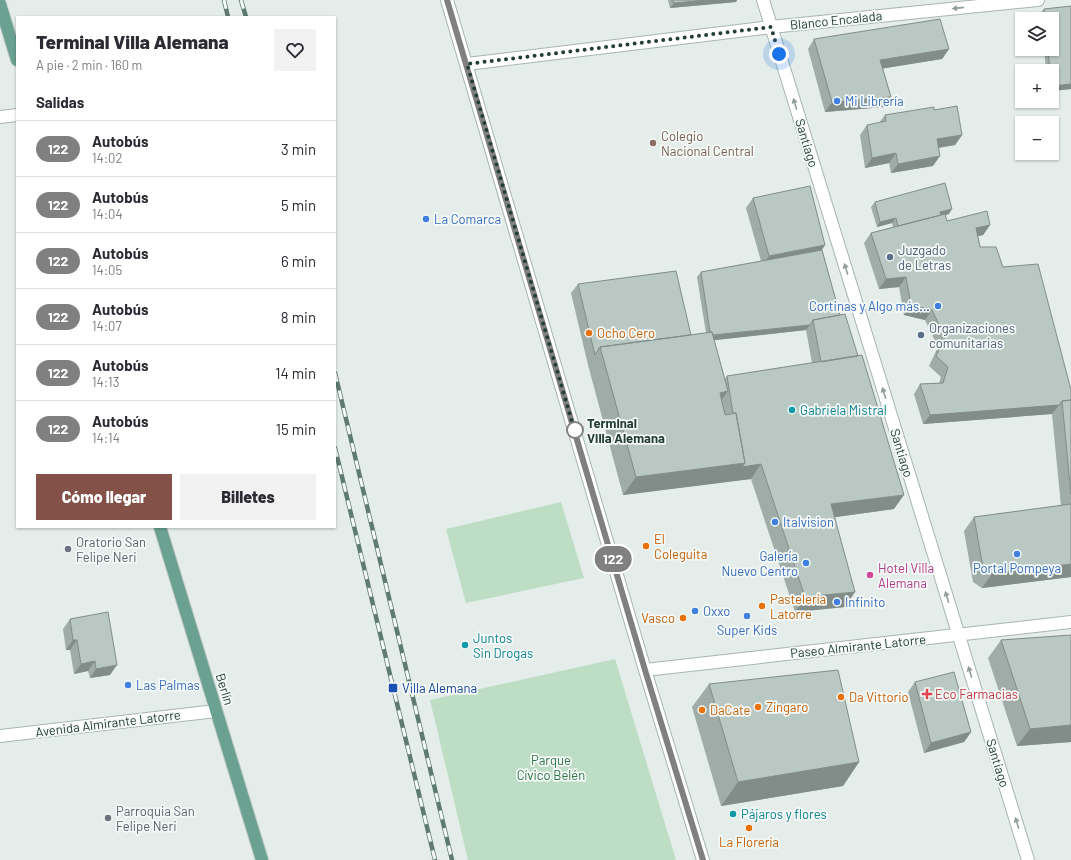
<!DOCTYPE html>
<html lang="es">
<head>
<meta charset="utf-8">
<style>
	body { margin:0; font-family:Barlow,sans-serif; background:#f2f2f3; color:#2b2b33; height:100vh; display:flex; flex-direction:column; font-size:15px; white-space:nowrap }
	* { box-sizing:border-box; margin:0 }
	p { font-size:13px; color:#7c7c81 }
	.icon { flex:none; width:22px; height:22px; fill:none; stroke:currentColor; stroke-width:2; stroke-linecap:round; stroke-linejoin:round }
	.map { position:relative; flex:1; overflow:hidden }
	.panel { position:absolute; left:16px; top:16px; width:320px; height:512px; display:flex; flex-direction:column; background:#fff; border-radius:0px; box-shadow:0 1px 3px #0004 }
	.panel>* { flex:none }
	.badge { padding:0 8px; border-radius:13px; font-size:14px; line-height:26px }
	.fabs { position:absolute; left:1015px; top:12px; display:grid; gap:8px }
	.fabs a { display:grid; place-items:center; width:44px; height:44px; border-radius:0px; background:#fff; box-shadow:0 1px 3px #0004; font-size:20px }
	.you { position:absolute; width:20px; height:20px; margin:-10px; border:3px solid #fff; border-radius:50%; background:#1a73e8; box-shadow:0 0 0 6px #1a73e833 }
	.map>.badge { position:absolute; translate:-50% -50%; box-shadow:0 0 0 2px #fff }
	h2 { padding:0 20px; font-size:15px; line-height:36px }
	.round { display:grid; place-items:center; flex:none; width:42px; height:42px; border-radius:0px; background:#f2f2f3 }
	.headline { display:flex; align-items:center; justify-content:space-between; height:68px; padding:0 20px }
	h1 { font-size:19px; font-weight:800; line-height:30px }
	.cta { display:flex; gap:8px; margin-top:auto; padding:8px 20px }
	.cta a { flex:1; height:46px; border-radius:0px; background:#835147; color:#fff; font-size:16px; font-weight:800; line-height:46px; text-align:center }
	.cta a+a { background:#f2f2f3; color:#2b2b33 }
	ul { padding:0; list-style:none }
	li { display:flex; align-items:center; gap:12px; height:56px; padding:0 20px; border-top:1px solid #e1e1e2 }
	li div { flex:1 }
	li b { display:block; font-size:15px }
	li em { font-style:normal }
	li .badge { min-width:44px; font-weight:700; text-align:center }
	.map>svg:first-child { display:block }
	.green { fill:#bddec5 }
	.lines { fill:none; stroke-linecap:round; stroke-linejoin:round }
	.minor-casing { stroke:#a7b5b0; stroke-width:14 }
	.major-casing { stroke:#c2c9c7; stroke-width:14 }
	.minor { stroke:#fff; stroke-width:12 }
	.major { stroke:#6aa191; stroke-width:12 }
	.rail-casing { stroke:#5e7a72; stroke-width:4.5 }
	.rail { stroke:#f5f9f7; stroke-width:3; stroke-dasharray:9; stroke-linecap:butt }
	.wall { fill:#9faca7; fill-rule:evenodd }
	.shaded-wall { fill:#828c88 }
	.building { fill:#b9c8c2; stroke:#828c88 }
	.oneway { fill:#929e9a }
	.line-casing { stroke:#fff; stroke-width:9 }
	.line { stroke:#808080; stroke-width:6 }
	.walk { stroke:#243e36; stroke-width:4; stroke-dasharray:0 7.2 }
	.shop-dot { fill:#3f7fe0; stroke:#f5f9f7; stroke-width:1.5 }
	.education-dot { fill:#8d6e63; stroke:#f5f9f7; stroke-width:1.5 }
	.service-dot { fill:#5c6f8a; stroke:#f5f9f7; stroke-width:1.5 }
	.food-dot { fill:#e8710a; stroke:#f5f9f7; stroke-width:1.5 }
	.culture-dot { fill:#0f9aa8; stroke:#f5f9f7; stroke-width:1.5 }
	.stop-dot { fill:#fff; stroke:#808080; stroke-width:2 }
	.worship-dot { fill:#6b7280; stroke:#f5f9f7; stroke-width:1.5 }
	.hotel-dot { fill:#d1479c; stroke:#f5f9f7; stroke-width:1.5 }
	.transit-dot { fill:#1a4fb4; stroke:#f5f9f7; stroke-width:1.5 }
	.health-dot { fill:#e0444e; stroke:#f5f9f7; stroke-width:1.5 }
	.labels { text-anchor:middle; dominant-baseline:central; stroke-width:3.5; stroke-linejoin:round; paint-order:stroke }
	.street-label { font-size:13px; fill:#243e36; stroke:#f5f9f7 }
	.shop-label { font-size:13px; fill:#366cbe; stroke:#f5f9f7; text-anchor:start }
	.education-label { font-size:13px; fill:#785e54; stroke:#f5f9f7; text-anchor:start }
	.service-label { font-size:13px; fill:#4e5e75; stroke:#f5f9f7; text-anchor:start }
	.food-label { font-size:13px; fill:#c56008; stroke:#f5f9f7; text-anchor:start }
	.culture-label { font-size:13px; fill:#0d838f; stroke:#f5f9f7; text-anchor:start }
	.stop-label { font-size:13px; font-weight:bold; fill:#243e36; stroke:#f5f9f7; text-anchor:start }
	.worship-label { font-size:13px; fill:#5b616d; stroke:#f5f9f7; text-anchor:start }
	.hotel-label { font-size:13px; fill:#b23c85; stroke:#f5f9f7; text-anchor:start }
	.transit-label { font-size:13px; fill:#164399; stroke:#f5f9f7; text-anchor:start }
	.health-label { font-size:13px; fill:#be3a42; stroke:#f5f9f7; text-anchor:start }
	.park-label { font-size:13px; fill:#2f7448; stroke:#f5f9f7 }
</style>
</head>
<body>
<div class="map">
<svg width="1071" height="860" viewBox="0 0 1071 860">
	<rect width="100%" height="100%" fill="#e4ede9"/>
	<!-- green -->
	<path class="green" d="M561 502 584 578 466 603 446 529Z
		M615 659 676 860H468L430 700Z"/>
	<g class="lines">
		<!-- minor casing -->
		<g class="minor-casing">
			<path id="minor" d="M447 0 645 670 703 860
				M763 0 1028 860
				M467 64 771 27 1038 0
				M0 117 17 115
				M645 670 1071 622
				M0 736 216 711"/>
		</g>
		<!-- major casing -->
		<g class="major-casing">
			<path id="major" d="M0 4 17 60
				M160 527 262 860"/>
		</g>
		<!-- minor -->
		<use href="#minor" class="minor"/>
		<!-- major -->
		<use href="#major" class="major"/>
		<!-- rail casing -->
		<g class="rail-casing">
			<path id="rail" d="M224 0 228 17
				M241 0 246 17
				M335 373 452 860
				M335 448 435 860"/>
		</g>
		<!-- rail -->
		<use href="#rail" class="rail"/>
	</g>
	<!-- wall -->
	<path class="wall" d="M668 0H737L736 2 670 8Z
		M1071 6V89L1052 91V71H1046L1044 49H1052V19H1041L1040 14 1044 9Z
		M814 39 949 49 942 59 883 68 891 97 884 107 825 112 808 49Z
		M934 110 962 135 955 145 939 148 933 166 891 173 889 163 865 168 860 135 867 125 879 123 885 115Z
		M753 198 825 245 822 250 894 509 835 517 845 607 795 612 751 479 623 495 588 365 571 293 578 284 691 335 706 333 697 277 701 272 761 261 746 208ZM806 330 812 363 727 376 725 379 714 340Z
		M875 202 949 214 945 215 947 221 990 225 983 235 978 236 980 247 1003 267 1071 390V577L982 588 973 582 964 531 974 517 1061 506 1052 414 923 424 914 394 920 384 939 383 941 377 929 366 938 347 925 320 904 315 899 287 879 289 864 243 871 233 893 227 892 223 877 227 871 207Z
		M70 619 110 675 90 678 88 671 74 674 70 650H66L63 629Z
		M1071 635V742L1017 746 988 658 1001 640Z
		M915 682 971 732 964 742 924 753 908 692Z
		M709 684 859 762 843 786 721 806 692 707Z"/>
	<!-- shaded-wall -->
	<path class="shaded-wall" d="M707 0H737L736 2 670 8 674 3Z
		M949 49 942 59 874 70 880 60Z
		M1071 84V89L1052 91V86Z
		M891 97 884 107 825 112 832 102Z
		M962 135 955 145 930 149 937 139Z
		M896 153 889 163 865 168 872 158Z
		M940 156 933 166 891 173 898 164Z
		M952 209 949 214 937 217 940 212Z
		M896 218 892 223 877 227 880 222Z
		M990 225 983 235 969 238 976 228Z
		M825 245 818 255 762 266 769 256Z
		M906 277 899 287 879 289 886 279Z
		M911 305 932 310 925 320 904 315Z
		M810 325 806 330 707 341 711 336Z
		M728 391 715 409 720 393Z
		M1059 405 1052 414 923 424 930 415Z
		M745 463 761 464 751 479 623 495 636 477Z
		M904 495 894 509 822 519 831 504Z
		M1071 564V577L982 588 992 574Z
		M855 592 845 607 795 612 805 597Z
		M73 640H77L70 650H66Z
		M95 661 88 671 74 674 81 664Z
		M117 665 110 675 90 678 96 669Z
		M1071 725V742L1017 746 1030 729Z
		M971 732 964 742 924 753 931 743Z
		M859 762 843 786 721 806 738 782Z"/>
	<!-- building -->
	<path class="building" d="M673 0H707L674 3Z
		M1071 6V84L1052 86V71H1050L1048 49H1052V19H1045L1044 9Z
		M940 19 949 49 880 60 891 97 832 102 814 39Z
		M957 106 962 135 937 139 940 156 898 164 896 153 872 158 867 125 886 121 885 115 934 107V110Z
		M945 183 952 209 940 212 941 215 898 226 896 218 880 222 875 202Z
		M810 186 825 245 769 256 753 198Z
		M987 211 990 225 976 228 980 247H996L1003 267 1038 264 1071 390V400L1062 401 1059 405 930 415 920 384 943 383 948 367 936 356 945 337 932 310 911 305 906 277 886 279 871 233 945 214 947 221Z
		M822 250 840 315 813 320 810 325 713 335 712 332H710L701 272Z
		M676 271 691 335 600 347 595 355 578 284Z
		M845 314 858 356 821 362 813 320Z
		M712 332 728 391 720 393 725 415 736 413 745 463 636 477 600 347Z
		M862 355 904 495 831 504 855 592 805 597 761 464 742 467 745 463 736 413H733L727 376Z
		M1071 400V495L1062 401Z
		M1071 504V564L992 574 983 567 974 517Z
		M108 612 117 665 96 669 95 661 81 664 77 640H73L70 619Z
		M1071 635V725L1030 729 1001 640Z
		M838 670 859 762 738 782 709 684Z
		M954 672 971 732 931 743 915 682Z"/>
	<!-- one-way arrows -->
	<defs><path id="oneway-solid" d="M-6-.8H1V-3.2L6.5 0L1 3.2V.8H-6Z"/></defs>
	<g class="oneway">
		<use href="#oneway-solid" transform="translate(958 8) rotate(174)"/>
		<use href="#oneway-solid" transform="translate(795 104) rotate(-107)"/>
		<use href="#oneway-solid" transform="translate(846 269) rotate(-107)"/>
		<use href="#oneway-solid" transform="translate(884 393) rotate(-107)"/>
		<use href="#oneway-solid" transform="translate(947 597) rotate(-107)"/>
		<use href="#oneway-solid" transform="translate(970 672) rotate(-107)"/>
		<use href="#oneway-solid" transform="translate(1017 823) rotate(-107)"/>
	</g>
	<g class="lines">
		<!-- line casing -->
		<g class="line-casing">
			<path id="line" d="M447 0 645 670 703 860"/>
		</g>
		<!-- line -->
		<use href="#line" class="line"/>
		<!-- walk -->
		<path class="walk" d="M575 430V432L467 64 771 27 779 54"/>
	</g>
	<!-- markers -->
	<g class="shop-dot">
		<circle cx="837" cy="101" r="4"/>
		<circle cx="426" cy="219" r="4"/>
		<circle cx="938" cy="306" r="4"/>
		<circle cx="775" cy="522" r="4"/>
		<circle cx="1017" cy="554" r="4"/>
		<circle cx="806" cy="563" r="4"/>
		<circle cx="837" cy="602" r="4"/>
		<circle cx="695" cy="611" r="4"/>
		<circle cx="747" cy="616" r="4"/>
		<circle cx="128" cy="685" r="4"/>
	</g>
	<circle class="education-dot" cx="653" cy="143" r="4"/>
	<g class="service-dot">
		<circle cx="890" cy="257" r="4"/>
		<circle cx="921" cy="335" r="4"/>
	</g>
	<g class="food-dot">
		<circle cx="589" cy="333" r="4"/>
		<circle cx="646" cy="546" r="4"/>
		<circle cx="762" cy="606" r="4"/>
		<circle cx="683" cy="618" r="4"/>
		<circle cx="841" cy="697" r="4"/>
		<circle cx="758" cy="707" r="4"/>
		<circle cx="702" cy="710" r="4"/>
		<circle cx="749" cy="828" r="4"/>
	</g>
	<g class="culture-dot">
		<circle cx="792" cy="410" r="4"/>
		<circle cx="465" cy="645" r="4"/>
		<circle cx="733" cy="814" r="4"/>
	</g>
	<circle class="stop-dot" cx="575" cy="430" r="8"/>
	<g class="worship-dot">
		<circle cx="68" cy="549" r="4"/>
		<circle cx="108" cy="818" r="4"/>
	</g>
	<circle class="hotel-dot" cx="870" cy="575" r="4"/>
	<rect class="transit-dot" x="388" y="683" width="10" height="10" rx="2"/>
	<path class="health-dot" d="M925 688h4v4h4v4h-4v4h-4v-4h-4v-4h4z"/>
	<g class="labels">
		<!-- street labels -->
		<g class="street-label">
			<text transform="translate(836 20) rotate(-6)">Blanco Encalada</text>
			<text transform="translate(807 143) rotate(73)">Santiago</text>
			<text transform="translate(902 453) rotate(73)">Santiago</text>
			<text transform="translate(858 646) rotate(-6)">Paseo Almirante Latorre</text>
			<text transform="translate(225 689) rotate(73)">Berlín</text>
			<text transform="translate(108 723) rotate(-7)">Avenida Almirante Latorre</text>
			<text transform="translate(998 763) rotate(73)">Santiago</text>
		</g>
		<!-- shop labels -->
		<g class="shop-label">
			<text x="845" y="101">Mi Librería</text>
			<text x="434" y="219">La Comarca</text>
			<text x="930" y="306" text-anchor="end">Cortinas y Algo más...</text>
			<text x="783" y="522">Italvision</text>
			<text x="798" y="556" text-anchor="end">Galería<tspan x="798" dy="15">Nuevo Centro</tspan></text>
			<text x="1017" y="568" text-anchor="middle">Portal Pompeya</text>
			<text x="845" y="602">Infinito</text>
			<text x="703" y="611">Oxxo</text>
			<text x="747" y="630" text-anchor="middle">Super Kids</text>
			<text x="136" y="685">Las Palmas</text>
		</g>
		<!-- education labels -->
		<g class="education-label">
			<text x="661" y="136">Colegio<tspan x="661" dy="15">Nacional Central</tspan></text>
		</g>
		<!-- service labels -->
		<g class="service-label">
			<text x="898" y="250">Juzgado<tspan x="898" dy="15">de Letras</tspan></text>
			<text x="929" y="328">Organizaciones<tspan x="929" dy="15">comunitarias</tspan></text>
		</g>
		<!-- food labels -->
		<g class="food-label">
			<text x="597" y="333">Ocho Cero</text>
			<text x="654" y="539">El<tspan x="654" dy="15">Coleguita</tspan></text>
			<text x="770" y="599">Pastelería<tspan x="770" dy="15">Latorre</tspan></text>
			<text x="675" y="618" text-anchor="end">Vasco</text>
			<text x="849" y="697">Da Vittorio</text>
			<text x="766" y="707">Zíngaro</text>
			<text x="710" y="710">DaCate</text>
			<text x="749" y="842" text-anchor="middle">La Florería</text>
		</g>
		<!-- culture labels -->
		<g class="culture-label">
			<text x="800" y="410">Gabriela Mistral</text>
			<text x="473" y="638">Juntos<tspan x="473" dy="15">Sin Drogas</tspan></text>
			<text x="741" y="814">Pájaros y flores</text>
		</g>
		<!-- stop labels -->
		<g class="stop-label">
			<text x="587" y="423">Terminal<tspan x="587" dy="15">Villa Alemana</tspan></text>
		</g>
		<!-- worship labels -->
		<g class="worship-label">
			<text x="76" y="542">Oratorio San<tspan x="76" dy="15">Felipe Neri</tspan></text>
			<text x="116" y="811">Parroquia San<tspan x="116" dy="15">Felipe Neri</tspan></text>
		</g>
		<!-- hotel labels -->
		<g class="hotel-label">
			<text x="878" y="568">Hotel Villa<tspan x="878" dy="15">Alemana</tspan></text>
		</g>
		<!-- transit labels -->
		<g class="transit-label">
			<text x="402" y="688">Villa Alemana</text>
		</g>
		<!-- health labels -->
		<g class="health-label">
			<text x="935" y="694">Eco Farmacias</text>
		</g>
		<!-- park labels -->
		<g class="park-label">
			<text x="551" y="760">Parque<tspan x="551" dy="15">Cívico Belén</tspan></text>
		</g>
	</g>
</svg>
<div class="fabs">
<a><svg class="icon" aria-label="layers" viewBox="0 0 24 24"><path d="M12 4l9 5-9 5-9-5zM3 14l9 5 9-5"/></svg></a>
<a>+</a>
<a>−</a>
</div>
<div class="you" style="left:779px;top:54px"></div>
<b class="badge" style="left:613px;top:559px;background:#808080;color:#fff">122</b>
<section class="panel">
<div class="headline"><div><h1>Terminal Villa Alemana</h1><p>A pie · 2 min · 160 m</p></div><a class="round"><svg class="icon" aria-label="heart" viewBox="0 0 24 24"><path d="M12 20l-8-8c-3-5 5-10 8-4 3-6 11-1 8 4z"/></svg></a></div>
<h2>Salidas</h2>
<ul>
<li><span class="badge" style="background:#808080;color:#fff">122</span><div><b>Autobús</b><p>14:02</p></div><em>3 min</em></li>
<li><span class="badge" style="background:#808080;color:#fff">122</span><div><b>Autobús</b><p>14:04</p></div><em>5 min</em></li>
<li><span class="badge" style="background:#808080;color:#fff">122</span><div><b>Autobús</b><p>14:05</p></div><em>6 min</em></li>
<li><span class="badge" style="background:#808080;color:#fff">122</span><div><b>Autobús</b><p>14:07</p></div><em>8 min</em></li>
<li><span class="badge" style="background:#808080;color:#fff">122</span><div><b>Autobús</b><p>14:13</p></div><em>14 min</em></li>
<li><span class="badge" style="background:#808080;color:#fff">122</span><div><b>Autobús</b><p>14:14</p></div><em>15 min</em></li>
</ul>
<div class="cta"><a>Cómo llegar</a><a>Billetes</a></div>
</section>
</div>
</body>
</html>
